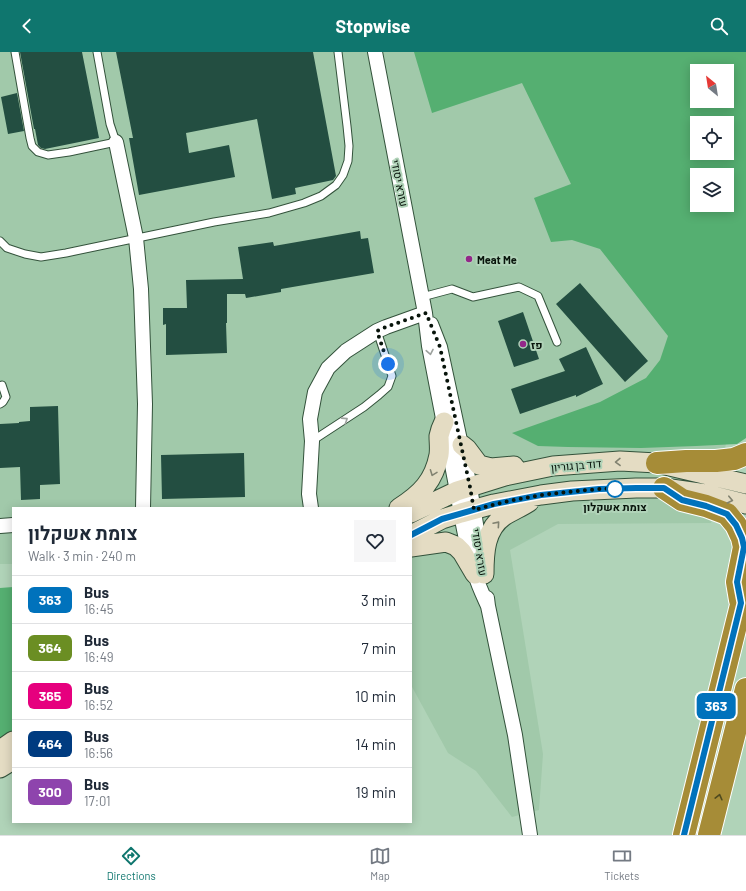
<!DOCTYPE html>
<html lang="en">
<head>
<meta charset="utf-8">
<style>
	body { margin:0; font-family:Barlow,Heebo,sans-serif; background:#f6f6f7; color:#1f2937; height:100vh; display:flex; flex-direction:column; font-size:15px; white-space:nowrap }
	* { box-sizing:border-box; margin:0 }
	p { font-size:13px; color:#747a83 }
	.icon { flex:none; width:22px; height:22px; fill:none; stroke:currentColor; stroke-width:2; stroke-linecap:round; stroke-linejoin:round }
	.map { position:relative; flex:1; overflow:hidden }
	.side { position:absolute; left:12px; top:455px; width:400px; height:316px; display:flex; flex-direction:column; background:#fff; border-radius:0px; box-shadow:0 2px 10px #0003 }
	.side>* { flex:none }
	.badge { padding:0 8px; border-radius:6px; font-size:14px; line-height:26px }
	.needle { width:26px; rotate:330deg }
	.buttons { position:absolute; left:690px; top:12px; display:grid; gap:8px }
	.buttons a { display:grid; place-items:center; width:44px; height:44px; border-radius:0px; background:#fff; box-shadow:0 2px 10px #0003; font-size:20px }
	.you { position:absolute; width:20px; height:20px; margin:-10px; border:3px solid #fff; border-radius:50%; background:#1a73e8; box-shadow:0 0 0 6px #1a73e833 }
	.map>.badge { position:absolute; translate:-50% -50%; box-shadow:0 0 0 2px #fff }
	.round { display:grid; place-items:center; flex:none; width:42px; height:42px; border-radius:0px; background:#f6f6f7 }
	.headline { display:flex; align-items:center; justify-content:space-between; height:68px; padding:0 16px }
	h1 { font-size:19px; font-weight:700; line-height:30px }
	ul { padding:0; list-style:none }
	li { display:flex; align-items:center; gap:12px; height:48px; padding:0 16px; border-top:1px solid #e0e1e3 }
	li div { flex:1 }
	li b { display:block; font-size:15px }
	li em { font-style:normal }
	li .badge { min-width:44px; font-weight:700; text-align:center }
	header { display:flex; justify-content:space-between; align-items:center; height:52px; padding:0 16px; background:#0f766e; color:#fff; font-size:18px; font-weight:700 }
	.menu { display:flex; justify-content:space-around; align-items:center; height:56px; border-top:1px solid #e0e1e3; background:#fff; font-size:11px; color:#747a83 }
	.menu a { display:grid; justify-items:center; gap:2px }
	.menu .current { color:#0f766e }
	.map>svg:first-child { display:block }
	.built { fill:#a1c9aa; fill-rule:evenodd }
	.green { fill:#55af71; fill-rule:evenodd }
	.building { fill:#234e41 }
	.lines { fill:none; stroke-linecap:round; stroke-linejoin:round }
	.lane-casing { stroke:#33523b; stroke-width:9 }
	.street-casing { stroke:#33523b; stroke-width:16 }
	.secondary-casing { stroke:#33523b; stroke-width:21 }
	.highway-casing { stroke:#fff; stroke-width:24 }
	.lane { stroke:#fff; stroke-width:7 }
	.street { stroke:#fff; stroke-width:14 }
	.secondary { stroke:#e4dcc3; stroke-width:19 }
	.highway { stroke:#a68c37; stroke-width:22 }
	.oneway { stroke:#9ca19d }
	.oneway2 { stroke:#818270 }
	.oneway3 { stroke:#4f4a1f }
	.line-casing { stroke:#fff; stroke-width:9 }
	.line { stroke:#0072bc; stroke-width:6 }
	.walk { stroke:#08140b; stroke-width:4; stroke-dasharray:0 7.2 }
	.poi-dot { fill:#932789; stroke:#b0d3b8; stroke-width:1.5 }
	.stop-dot { fill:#fff; stroke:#0072bc; stroke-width:2 }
	.labels { text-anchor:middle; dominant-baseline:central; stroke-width:4; stroke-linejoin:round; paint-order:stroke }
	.street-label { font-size:11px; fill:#08140b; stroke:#b0d3b8 }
	.poi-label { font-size:11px; font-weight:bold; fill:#08140b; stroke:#b0d3b8; text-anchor:start }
	.stop-label { font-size:11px; font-weight:bold; fill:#08140b; stroke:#b0d3b8 }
</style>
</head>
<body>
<header><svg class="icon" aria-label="back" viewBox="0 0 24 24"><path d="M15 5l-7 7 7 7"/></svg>Stopwise<svg class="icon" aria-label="search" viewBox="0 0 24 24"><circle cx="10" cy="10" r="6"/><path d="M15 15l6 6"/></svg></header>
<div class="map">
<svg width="746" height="783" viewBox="0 0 746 783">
	<rect width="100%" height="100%" fill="#b0d3b8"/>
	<!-- built -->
	<path class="built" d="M0 0H746V285L711 471 558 472 510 498 543 702 539 758 512 765 476 719 448 701 411 633V456H13V512H0ZM697 19H727V49H697ZM697 71H727V101H697ZM697 123H727V153H697Z"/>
	<!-- green -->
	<path class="green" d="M414 0H746V386L737 392 696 394 641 396 568 395 538 394 512 381 600 350 646 326 660 308 668 284 600 197 572 188 551 190 534 146 571 132 522 31 432 61ZM697 19H727V49H697ZM697 71H727V101H697ZM697 123H727V153H697Z
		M13 535V681L0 689V536Z"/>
	<!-- building -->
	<path class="building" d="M20 0H82L99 86 45 97 41 96 38 93 35 77H34Z
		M116 0H313L336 124 333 128 295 136 296 142 272 147 257 67 186 81 189 101 229 93 235 125 139 143 129 86H133Z
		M17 41 24 79 8 82 1 45Z
		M360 179 361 187 368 186 374 221 281 237V240L246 246 245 242H227V271H226L227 301 166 303V272L163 273V256H187L186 228 243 227 238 195 273 190 274 194Z
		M580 231 648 309 625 330 556 252Z
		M523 260 539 307 514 315 498 269Z
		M586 295 603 332 576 345V343L520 362 511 337 565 319 559 307Z
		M58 354 60 432 40 433V447L21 448 20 415 0 416V372L19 371V370L30 369V355Z
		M244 401 245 445 162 447 161 403Z"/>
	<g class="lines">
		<!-- lane casing -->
		<g class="lane-casing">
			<path id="lane" d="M15 0 30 86 32 94 38 100 48 103 69 100 116 90 110 72 97 0
				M0 189 7 196 25 202 41 205 66 201 214 170 269 161 304 151 321 144 336 133 343 123 348 109 349 94 347 74 338 0
				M422 245 452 237 473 245 519 235 538 244 557 290
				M0 352 3 350 6 345 2 333
				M312 389 364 355 379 343 388 335 392 324 377 279"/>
		</g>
		<!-- street casing -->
		<g class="street-casing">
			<path id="street" d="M375 0 425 261 429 294 457 439C462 467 466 495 475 522 478 533 483 543 488 554
				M116 90 136 186 141 237 145 352 143 456
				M431 272 440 295 470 435 481 503
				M311 456 309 442 312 389 310 367 315 340 328 316 346 299 377 279 386 275 425 261
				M0 474 13 473
				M487 546 488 554 515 683 530 783"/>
		</g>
		<!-- secondary casing -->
		<g class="secondary-casing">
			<path id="secondary" d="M462 393 467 397 479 413 491 416 514 414
				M399 456C421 442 434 429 439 403 440 397 439 390 439 384 440 379 442 374 444 370
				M411 461 457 439 505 424 553 414 620 409 657 411 746 432
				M411 483 442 467 461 461 494 452 541 443 572 439 636 436H664L706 442 746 452
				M411 495 446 490 456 494 462 500 475 522
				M484 522C484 501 485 477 504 464 512 459 521 455 529 450
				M0 698 13 689
				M0 716 13 708"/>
		</g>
		<!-- highway casing -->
		<g class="highway-casing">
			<path id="highway" d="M657 411 686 409H716L734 407 746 402
				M664 436 682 448 706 454 727 462 736 473 742 486 744 495 737 530 740 548
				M684 783 746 533
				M709 783 746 637"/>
		</g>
		<!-- lane -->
		<use href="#lane" class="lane"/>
		<!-- street -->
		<use href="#street" class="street"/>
		<!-- secondary -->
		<use href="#secondary" class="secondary"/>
		<!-- highway -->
		<use href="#highway" class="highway"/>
	</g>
	<!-- one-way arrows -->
	<defs><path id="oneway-chevron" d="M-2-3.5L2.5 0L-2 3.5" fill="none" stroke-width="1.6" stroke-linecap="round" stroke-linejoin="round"/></defs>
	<g class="oneway">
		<use href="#oneway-chevron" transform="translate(430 300) rotate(79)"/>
		<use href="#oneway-chevron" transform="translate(345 368) rotate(-33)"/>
	</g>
	<g class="oneway2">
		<use href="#oneway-chevron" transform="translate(618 410) rotate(179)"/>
		<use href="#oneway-chevron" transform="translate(433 421) rotate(111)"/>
		<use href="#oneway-chevron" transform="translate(730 448) rotate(13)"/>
		<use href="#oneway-chevron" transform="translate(497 472) rotate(-49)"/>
	</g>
	<use class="oneway3" href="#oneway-chevron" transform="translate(719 745) rotate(-76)"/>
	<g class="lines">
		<!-- line casing -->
		<g class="line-casing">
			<path id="line" d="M411 483 442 467 494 452 541 443 599 437 636 436H664L682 448 706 454 727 462 736 473 742 486 744 495 737 530 741 551 684 783"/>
		</g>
		<!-- line -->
		<use href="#line" class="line"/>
		<!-- walk -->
		<path class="walk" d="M388 312 377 279 386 275 426 261 440 295 470 435 474 458C508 448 542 442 578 439 590 438 603 436 615 437"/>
	</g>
	<!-- markers -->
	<g class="poi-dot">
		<circle cx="469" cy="207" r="4"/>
		<circle cx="523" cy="292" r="4"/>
	</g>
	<circle class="stop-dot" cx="615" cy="437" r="8"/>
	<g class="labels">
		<!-- street labels -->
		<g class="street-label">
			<text transform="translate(400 131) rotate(79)">עזרא יסודי</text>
			<text transform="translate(576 413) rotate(-5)">דוד בן גוריון</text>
			<text transform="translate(480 500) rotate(81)">עזרא יסודי</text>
		</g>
		<!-- poi labels -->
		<g class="poi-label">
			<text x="477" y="207">Meat Me</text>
			<text x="531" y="292">פז</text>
		</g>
		<!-- stop labels -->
		<g class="stop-label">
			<text x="615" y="454">צומת אשקלון</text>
		</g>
	</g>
</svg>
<div class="buttons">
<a><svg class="needle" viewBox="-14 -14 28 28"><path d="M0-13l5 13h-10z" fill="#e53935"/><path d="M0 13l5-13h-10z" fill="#747a83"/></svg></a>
<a><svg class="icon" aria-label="locate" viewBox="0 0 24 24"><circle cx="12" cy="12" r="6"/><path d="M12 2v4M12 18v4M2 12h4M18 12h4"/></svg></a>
<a><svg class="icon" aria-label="layers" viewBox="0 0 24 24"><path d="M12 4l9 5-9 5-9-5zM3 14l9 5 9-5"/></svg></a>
</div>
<div class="you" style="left:388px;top:312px"></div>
<b class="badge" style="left:716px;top:654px;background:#0072bc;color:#fff">363</b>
<section class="side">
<div class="headline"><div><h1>צומת אשקלון</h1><p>Walk · 3 min · 240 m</p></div><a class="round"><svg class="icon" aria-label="heart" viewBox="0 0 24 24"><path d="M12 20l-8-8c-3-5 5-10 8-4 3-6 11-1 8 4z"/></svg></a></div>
<ul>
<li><span class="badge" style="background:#0072bc;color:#fff">363</span><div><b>Bus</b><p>16:45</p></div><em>3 min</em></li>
<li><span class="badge" style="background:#6b8e23;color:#fff">364</span><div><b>Bus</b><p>16:49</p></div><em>7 min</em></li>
<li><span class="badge" style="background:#e6007e;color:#fff">365</span><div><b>Bus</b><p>16:52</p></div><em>10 min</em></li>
<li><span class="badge" style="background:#003b80;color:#fff">464</span><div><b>Bus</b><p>16:56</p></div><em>14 min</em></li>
<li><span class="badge" style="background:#8e44ad;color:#fff">300</span><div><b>Bus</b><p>17:01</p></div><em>19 min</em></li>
</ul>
</section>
</div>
<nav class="menu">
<a class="current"><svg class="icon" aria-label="directions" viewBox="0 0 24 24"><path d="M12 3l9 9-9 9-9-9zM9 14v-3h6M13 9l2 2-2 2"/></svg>Directions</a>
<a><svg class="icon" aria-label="map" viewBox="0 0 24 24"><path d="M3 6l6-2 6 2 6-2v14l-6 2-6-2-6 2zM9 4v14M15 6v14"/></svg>Map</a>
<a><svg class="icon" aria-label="tickets" viewBox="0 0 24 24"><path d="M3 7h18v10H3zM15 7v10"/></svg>Tickets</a>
</nav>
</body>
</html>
